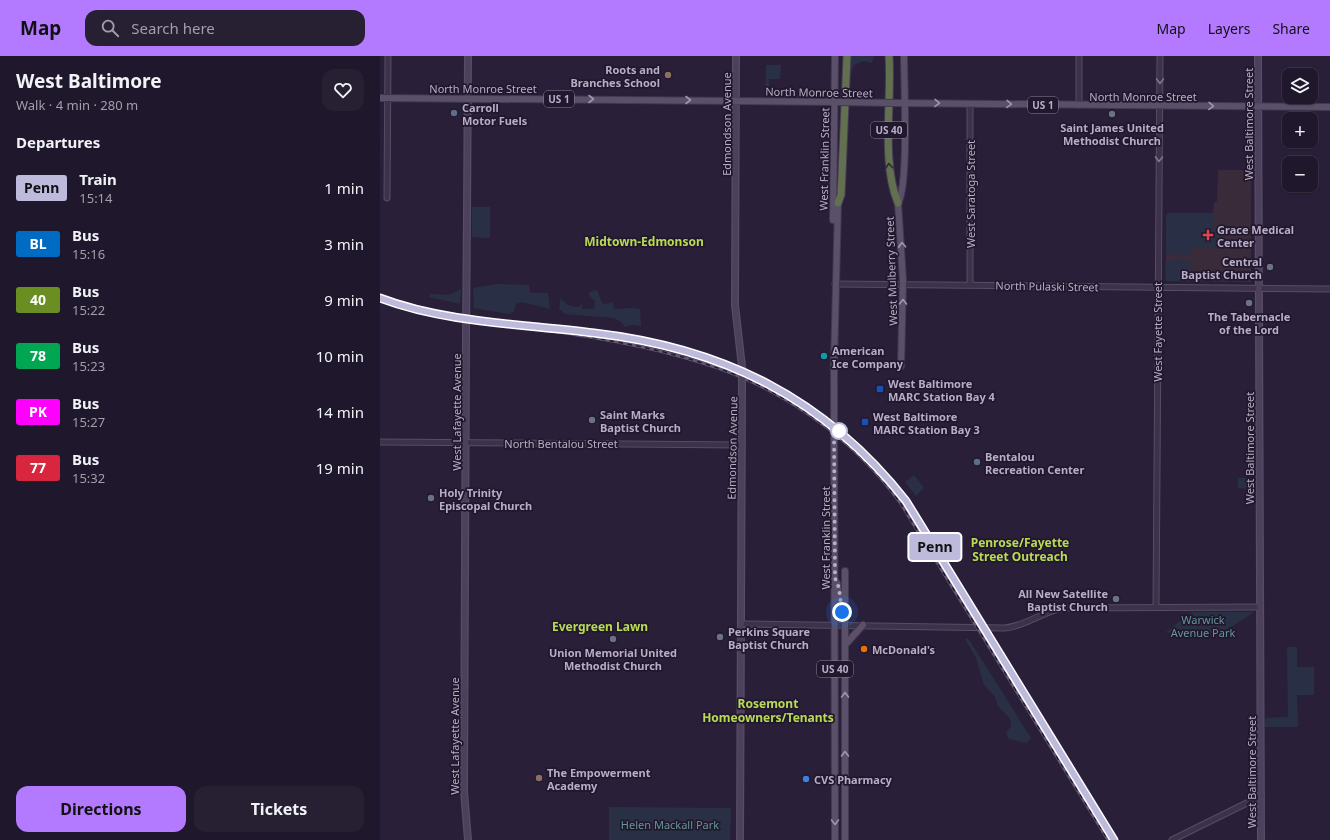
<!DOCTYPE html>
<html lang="en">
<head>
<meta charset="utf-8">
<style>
	body { margin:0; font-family:"Noto Sans",sans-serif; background:#272033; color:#f1f3f6; height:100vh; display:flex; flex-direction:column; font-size:15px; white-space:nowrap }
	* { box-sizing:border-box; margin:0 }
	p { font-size:13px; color:#a19fa9 }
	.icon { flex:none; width:22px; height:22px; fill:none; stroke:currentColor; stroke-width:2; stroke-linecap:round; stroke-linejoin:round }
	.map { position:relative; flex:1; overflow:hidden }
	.drawer { display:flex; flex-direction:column; background:#1f172b; width:380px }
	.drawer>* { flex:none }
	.badge { padding:0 8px; border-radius:3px; font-size:14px; line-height:26px }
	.fabs { position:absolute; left:902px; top:12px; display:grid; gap:8px }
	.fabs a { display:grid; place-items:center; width:36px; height:36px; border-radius:8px; background:#1f172b; box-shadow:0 1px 3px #0004,0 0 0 1px #3c3647; font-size:20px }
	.you { position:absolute; width:20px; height:20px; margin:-10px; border:3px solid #fff; border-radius:50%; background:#1a73e8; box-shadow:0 0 0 6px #1a73e833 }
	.map>.badge { position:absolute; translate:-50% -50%; box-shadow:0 0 0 2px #fff }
	h2 { padding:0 16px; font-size:15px; line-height:36px }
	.round { display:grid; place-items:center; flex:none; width:42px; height:42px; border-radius:12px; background:#272033 }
	.overview { display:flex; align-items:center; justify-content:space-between; height:68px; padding:0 16px }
	h1 { font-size:19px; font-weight:700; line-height:30px }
	.action { display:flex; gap:8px; margin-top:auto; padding:8px 16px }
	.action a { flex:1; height:46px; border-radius:12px; background:#b379ff; color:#111; font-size:16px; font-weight:700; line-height:46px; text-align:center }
	.action a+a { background:#272033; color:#f1f3f6 }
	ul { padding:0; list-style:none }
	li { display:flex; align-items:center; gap:12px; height:56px; padding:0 16px }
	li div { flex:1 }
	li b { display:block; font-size:15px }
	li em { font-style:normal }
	li .badge { min-width:44px; font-weight:700; text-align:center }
	header { display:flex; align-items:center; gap:24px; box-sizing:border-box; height:56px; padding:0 20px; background:#b379ff; color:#111 }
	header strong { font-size:19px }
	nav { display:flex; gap:22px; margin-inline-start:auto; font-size:14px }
	.search { width:280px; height:36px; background:#272033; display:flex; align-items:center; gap:10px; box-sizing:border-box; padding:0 14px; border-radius:12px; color:#a19fa9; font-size:15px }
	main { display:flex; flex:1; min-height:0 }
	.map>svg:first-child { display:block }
	.medical { fill:#392b3a }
	.green { fill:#293045 }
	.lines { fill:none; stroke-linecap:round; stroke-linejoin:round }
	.tertiary-casing { stroke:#574d64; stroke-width:7 }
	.secondary-casing { stroke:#574d64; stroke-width:8 }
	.primary-casing { stroke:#423950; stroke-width:8 }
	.motorway-casing { stroke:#443a51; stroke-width:9 }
	.tertiary { stroke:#3c3249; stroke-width:5 }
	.secondary { stroke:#4d405d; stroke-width:5.5 }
	.primary { stroke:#5a506a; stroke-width:6 }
	.motorway { stroke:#62704f; stroke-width:7 }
	.rail-casing { stroke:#625673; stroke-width:3 }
	.rail { stroke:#21182e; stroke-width:1.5; stroke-dasharray:4.5; stroke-linecap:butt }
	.secondary-bridge-casing { stroke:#574d64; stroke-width:8; stroke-linecap:butt }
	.primary-bridge-casing { stroke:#423950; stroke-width:8; stroke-linecap:butt }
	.secondary-bridge { stroke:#4d405d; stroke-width:5.5 }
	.primary-bridge { stroke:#5a506a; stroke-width:6 }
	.oneway { stroke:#80768e }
	.oneway2 { stroke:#a096af }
	.oneway3 { stroke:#2e2a35 }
	.line-casing { stroke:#fff; stroke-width:9 }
	.line { stroke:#bdbadc; stroke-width:6 }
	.walk { stroke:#b8adc6; stroke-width:4; stroke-dasharray:0 7.2 }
	.education-dot { fill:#8d6e63; stroke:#21182e; stroke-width:1.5 }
	.service-dot { fill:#5c6f8a; stroke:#21182e; stroke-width:1.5 }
	.worship-dot { fill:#6b7280; stroke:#21182e; stroke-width:1.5 }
	.health-dot { fill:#e0444e; stroke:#21182e; stroke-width:1.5 }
	.culture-dot { fill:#0f9aa8; stroke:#21182e; stroke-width:1.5 }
	.transit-dot { fill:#1a4fb4; stroke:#21182e; stroke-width:1.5 }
	.stop-dot { fill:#fff; stroke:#bdbadc; stroke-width:2 }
	.food-dot { fill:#e8710a; stroke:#21182e; stroke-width:1.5 }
	.shop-dot { fill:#3f7fe0; stroke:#21182e; stroke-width:1.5 }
	.labels { text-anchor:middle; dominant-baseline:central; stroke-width:3.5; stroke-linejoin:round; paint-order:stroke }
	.shield { fill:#21182e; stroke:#8b8098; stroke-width:1 }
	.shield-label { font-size:10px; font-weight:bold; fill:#b8adc6 }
	.poi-label { font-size:11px; font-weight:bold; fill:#b8adc6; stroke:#21182e; text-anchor:start }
	.street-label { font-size:11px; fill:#b8adc6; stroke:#21182e }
	.park-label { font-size:11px; fill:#639698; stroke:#21182e }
	.neighbourhood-label { font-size:12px; font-weight:bold; fill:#b9db53; stroke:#21182e }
</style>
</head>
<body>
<header>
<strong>Map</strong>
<div class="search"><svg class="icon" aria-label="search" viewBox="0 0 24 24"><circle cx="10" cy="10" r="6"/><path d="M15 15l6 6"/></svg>Search here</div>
<nav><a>Map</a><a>Layers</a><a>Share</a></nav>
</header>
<main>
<section class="drawer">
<div class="overview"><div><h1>West Baltimore</h1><p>Walk · 4 min · 280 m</p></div><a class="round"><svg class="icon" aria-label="heart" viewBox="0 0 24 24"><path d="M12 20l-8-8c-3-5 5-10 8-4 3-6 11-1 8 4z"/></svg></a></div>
<h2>Departures</h2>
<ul>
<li><span class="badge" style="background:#bdbadc;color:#111">Penn</span><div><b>Train</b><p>15:14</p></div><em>1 min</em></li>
<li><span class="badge" style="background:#006bc3;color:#fff">BL</span><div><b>Bus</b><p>15:16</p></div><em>3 min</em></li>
<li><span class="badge" style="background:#6b8e23;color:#fff">40</span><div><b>Bus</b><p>15:22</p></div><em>9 min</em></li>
<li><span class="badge" style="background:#00a651;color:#fff">78</span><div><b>Bus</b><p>15:23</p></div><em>10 min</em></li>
<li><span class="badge" style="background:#f0f;color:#fff">PK</span><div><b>Bus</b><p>15:27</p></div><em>14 min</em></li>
<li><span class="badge" style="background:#d7263d;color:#fff">77</span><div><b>Bus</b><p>15:32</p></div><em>19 min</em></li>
</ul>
<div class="action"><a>Directions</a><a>Tickets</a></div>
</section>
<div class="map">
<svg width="950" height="784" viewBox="0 0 950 784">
	<rect width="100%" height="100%" fill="#291f39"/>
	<!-- medical -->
	<path class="medical" d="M838 114H871V226L786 225V160L788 157H833L834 146H837Z"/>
	<!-- green -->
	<path class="green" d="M469 0H494L492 7 483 5 474 9 467 32Z
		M386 9H401L400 23H389V39H385Z
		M92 151H110V182L92 181Z
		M788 157 834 158V172L837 173V192L811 190V197L807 199 786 198V160Z
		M794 203 810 206 811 225H786L785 206H792Z
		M117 228 149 229 150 237H168L170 253 142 246 136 248 134 255 129 258 94 252 93 232Z
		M81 233 80 248 49 241 50 238 69 239Z
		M217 234 222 247 226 248 233 246 234 253C244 253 250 251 260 253L261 270 252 269 245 271 241 266 234 262 185 258 179 252 181 242C186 249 191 251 199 251L202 247V253H214L215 245 209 240V236Z
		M534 419 544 432 536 440 525 426Z
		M858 422H874V433L858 432Z
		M812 556H873V557L838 579 811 580 786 576Z
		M588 582 651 682 646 687 629 683 626 677 631 670 630 663 618 650 615 641 604 629 596 602 585 583Z
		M907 591H917V611H934V639H917L918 671H885V662L908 661Z
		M229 751 351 752 350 784H229Z"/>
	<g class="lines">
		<!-- tertiary casing -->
		<g class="tertiary-casing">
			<path id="tertiary" d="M699 49V0
				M7 142 8 0
				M455 228 950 233
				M590 229V48
				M0 386 362 389
				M776 551 780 0
				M361 568 625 572C647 570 664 554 685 552L880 551
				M792 784 881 740"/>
		</g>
		<!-- secondary casing -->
		<g class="secondary-casing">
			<path id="secondary" d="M356 0 355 249 362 311
				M878 0 881 784
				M87 159 88 0
				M86 281 84 735 88 784
				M360 784 362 330"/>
		</g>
		<!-- primary casing -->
		<g class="primary-casing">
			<path id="primary" d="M0 42 459 46
				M514 47 950 51
				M453 164 455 0
				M521 310 523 224 518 147C529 130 524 26 524 0
				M457 527 461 551
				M465 589 483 569
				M455 784 454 309 458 147
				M465 784V515"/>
		</g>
		<!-- motorway casing -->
		<g class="motorway-casing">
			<path id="motorway" d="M509 0C512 45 501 107 518 147
				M458 147 461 139 462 118 467 0"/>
		</g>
		<!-- tertiary -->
		<use href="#tertiary" class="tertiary"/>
		<!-- secondary -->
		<use href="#secondary" class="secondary"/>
		<!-- primary -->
		<use href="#primary" class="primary"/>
		<!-- motorway -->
		<use href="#motorway" class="motorway"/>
		<!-- rail casing -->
		<g class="rail-casing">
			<path id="rail" d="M0 242C42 258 89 262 133 269 195 279 259 287 319 306 398 329 473 381 521 448L728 784
				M326 302C368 316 406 334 441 361"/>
		</g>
		<!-- rail -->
		<use href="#rail" class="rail"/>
		<!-- secondary-bridge casing -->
		<g class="secondary-bridge-casing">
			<path id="secondary-bridge" d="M86 281 87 159
				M362 330V311"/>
		</g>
		<!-- primary-bridge casing -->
		<g class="primary-bridge-casing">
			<path id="primary-bridge" d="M459 46 514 47"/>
		</g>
		<!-- secondary-bridge -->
		<use href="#secondary-bridge" class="secondary-bridge"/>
		<!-- primary-bridge -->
		<use href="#primary-bridge" class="primary-bridge"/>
	</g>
	<!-- one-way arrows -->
	<defs><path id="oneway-chevron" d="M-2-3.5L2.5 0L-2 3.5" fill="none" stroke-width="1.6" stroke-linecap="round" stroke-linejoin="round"/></defs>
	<g class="oneway">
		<use href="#oneway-chevron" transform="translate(780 25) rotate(91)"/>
		<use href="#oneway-chevron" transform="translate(779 103) rotate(91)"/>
	</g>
	<g class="oneway2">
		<use href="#oneway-chevron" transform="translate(211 43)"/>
		<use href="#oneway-chevron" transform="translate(308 44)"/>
		<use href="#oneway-chevron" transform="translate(557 47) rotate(1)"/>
		<use href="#oneway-chevron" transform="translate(629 48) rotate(1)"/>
		<use href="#oneway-chevron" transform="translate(831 50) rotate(1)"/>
		<use href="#oneway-chevron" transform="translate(522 189) rotate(-93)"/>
		<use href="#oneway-chevron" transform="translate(523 246) rotate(-90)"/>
		<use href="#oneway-chevron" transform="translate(465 639) rotate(-90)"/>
		<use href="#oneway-chevron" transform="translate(465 698) rotate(-90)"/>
		<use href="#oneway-chevron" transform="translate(455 766) rotate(90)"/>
	</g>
	<use class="oneway3" href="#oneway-chevron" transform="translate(509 110) rotate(-94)"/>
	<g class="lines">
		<!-- line casing -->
		<g class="line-casing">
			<path id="line" d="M0 242C65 267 145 268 214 277 343 292 445 342 526 445L734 784"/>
		</g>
		<!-- line -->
		<use href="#line" class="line"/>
		<!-- walk -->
		<path class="walk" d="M459 375 454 378 455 522 459 532 462 556"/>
	</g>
	<!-- markers -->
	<g class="education-dot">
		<circle cx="288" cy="19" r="4"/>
		<circle cx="159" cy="722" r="4"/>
	</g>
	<g class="service-dot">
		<circle cx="74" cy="57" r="4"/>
		<circle cx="597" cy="406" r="4"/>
	</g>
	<g class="worship-dot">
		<circle cx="732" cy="58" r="4"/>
		<circle cx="890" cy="211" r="4"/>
		<circle cx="869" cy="247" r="4"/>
		<circle cx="212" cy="364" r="4"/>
		<circle cx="51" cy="442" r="4"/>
		<circle cx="736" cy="543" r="4"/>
		<circle cx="340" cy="581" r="4"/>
		<circle cx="233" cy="583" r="4"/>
	</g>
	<path class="health-dot" d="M826 173h4v4h4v4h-4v4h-4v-4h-4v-4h4z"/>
	<circle class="culture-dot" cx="444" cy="300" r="4"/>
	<g class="transit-dot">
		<rect x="496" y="329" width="8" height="8" rx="2"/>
		<rect x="481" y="362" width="8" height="8" rx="2"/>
	</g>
	<circle class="stop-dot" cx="459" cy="375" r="8"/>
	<circle class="food-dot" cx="484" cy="593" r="4"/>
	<circle class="shop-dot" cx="426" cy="723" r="4"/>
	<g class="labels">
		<!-- shield labels -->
		<g class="shield">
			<rect x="164" y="35" width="30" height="16" rx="3"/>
			<rect x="648" y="41" width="30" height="16" rx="3"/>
			<rect x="491" y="66" width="36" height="16" rx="3"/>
			<rect x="437" y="605" width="36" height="16" rx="3"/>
		</g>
		<g class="shield-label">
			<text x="179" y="43">US 1</text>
			<text x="663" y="49">US 1</text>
			<text x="509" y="74">US 40</text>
			<text x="455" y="613">US 40</text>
		</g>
		<!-- poi labels -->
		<g class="poi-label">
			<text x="280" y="13" text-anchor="end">Roots and<tspan x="280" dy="13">Branches School</tspan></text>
			<text x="82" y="51">Carroll<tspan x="82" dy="13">Motor Fuels</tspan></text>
			<text x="732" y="71" text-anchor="middle">Saint James United<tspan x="732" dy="13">Methodist Church</tspan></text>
			<text x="837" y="173">Grace Medical<tspan x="837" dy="13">Center</tspan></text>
			<text x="882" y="205" text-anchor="end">Central<tspan x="882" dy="13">Baptist Church</tspan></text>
			<text x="869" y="260" text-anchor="middle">The Tabernacle<tspan x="869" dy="13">of the Lord</tspan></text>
			<text x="452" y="294">American<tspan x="452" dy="13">Ice Company</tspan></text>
			<text x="508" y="327">West Baltimore<tspan x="508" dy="13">MARC Station Bay 4</tspan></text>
			<text x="220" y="358">Saint Marks<tspan x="220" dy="13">Baptist Church</tspan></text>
			<text x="493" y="360">West Baltimore<tspan x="493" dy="13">MARC Station Bay 3</tspan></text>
			<text x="605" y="400">Bentalou<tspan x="605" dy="13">Recreation Center</tspan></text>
			<text x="59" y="436">Holy Trinity<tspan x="59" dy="13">Episcopal Church</tspan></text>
			<text x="728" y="537" text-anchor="end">All New Satellite<tspan x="728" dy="13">Baptist Church</tspan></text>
			<text x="348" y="575">Perkins Square<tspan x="348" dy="13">Baptist Church</tspan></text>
			<text x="492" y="593">McDonald's</text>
			<text x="233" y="596" text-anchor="middle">Union Memorial United<tspan x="233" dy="13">Methodist Church</tspan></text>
			<text x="167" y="716">The Empowerment<tspan x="167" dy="13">Academy</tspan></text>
			<text x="434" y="723">CVS Pharmacy</text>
		</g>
		<!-- street labels -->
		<g class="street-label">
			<text x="103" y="32">North Monroe Street</text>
			<text transform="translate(439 36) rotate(1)">North Monroe Street</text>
			<text x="763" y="40">North Monroe Street</text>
			<text transform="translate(346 68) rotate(-90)">Edmondson Avenue</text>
			<text transform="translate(868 68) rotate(-90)">West Baltimore Street</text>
			<text transform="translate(444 103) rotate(-89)">West Franklin Street</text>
			<text transform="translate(590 138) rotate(-90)">West Saratoga Street</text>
			<text transform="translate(511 215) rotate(-92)">West Mulberry Street</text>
			<text transform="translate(667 230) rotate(1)">North Pulaski Street</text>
			<text transform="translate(777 276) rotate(-90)">West Fayette Street</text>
			<text transform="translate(76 356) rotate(-90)">West Lafayette Avenue</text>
			<text x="181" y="387">North Bentalou Street</text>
			<text transform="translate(352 392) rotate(-89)">Edmondson Avenue</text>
			<text transform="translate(869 392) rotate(-90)">West Baltimore Street</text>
			<text transform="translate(445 482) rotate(-90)">West Franklin Street</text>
			<text transform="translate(74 680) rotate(-90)">West Lafayette Avenue</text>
			<text transform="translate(871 716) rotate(-90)">West Baltimore Street</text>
		</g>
		<!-- park labels -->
		<g class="park-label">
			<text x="823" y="563">Warwick<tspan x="823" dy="13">Avenue Park</tspan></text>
			<text x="290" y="768">Helen Mackall Park</text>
		</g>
		<!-- neighbourhood labels -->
		<g class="neighbourhood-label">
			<text x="264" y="185">Midtown-Edmonson</text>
			<text x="640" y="486">Penrose/Fayette<tspan x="640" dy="14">Street Outreach</tspan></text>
			<text x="220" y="570">Evergreen Lawn</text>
			<text x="388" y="647">Rosemont<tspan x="388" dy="14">Homeowners/Tenants</tspan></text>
		</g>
	</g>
</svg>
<div class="fabs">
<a><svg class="icon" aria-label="layers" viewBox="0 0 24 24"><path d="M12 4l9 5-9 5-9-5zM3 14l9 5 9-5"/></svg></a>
<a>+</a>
<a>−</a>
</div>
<div class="you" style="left:462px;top:556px"></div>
<b class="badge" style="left:555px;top:491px;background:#bdbadc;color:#111">Penn</b>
</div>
</main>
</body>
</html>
